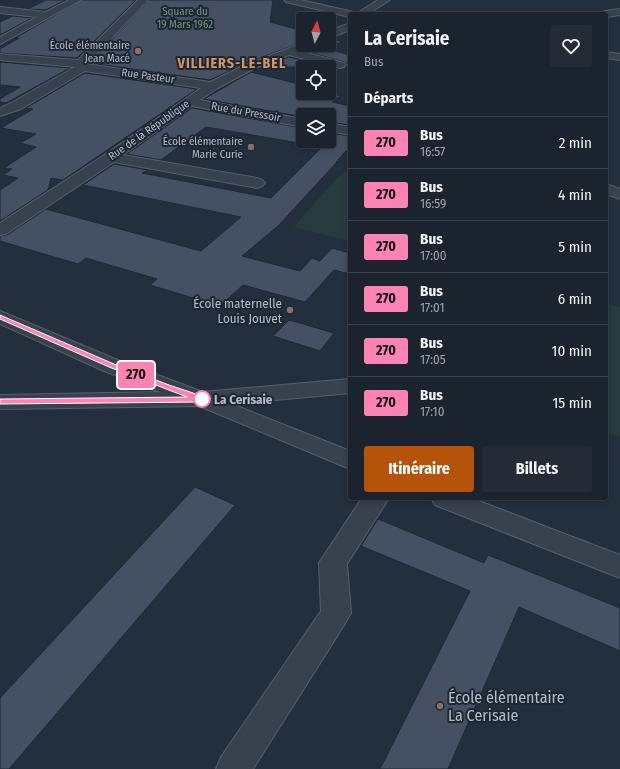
<!DOCTYPE html>
<html lang="fr">
<head>
<meta charset="utf-8">
<style>
	body { margin:0; font-family:"Fira Sans Condensed",sans-serif; background:#242b36; color:#f1f3f6; height:100vh; display:flex; flex-direction:column; font-size:15px; white-space:nowrap }
	* { box-sizing:border-box; margin:0 }
	p { font-size:13px; color:#a0a4aa }
	.icon { flex:none; width:22px; height:22px; fill:none; stroke:currentColor; stroke-width:2; stroke-linecap:round; stroke-linejoin:round }
	.map { position:relative; flex:1; overflow:hidden }
	.sheet { position:absolute; left:348px; top:12px; width:260px; height:488px; display:flex; flex-direction:column; background:#1b232e; border-radius:4px; box-shadow:0 2px 6px #0003,0 0 0 1px #39404a }
	.sheet>* { flex:none }
	.badge { padding:0 8px; border-radius:3px; font-size:14px; line-height:26px }
	.needle { width:26px; rotate:6deg }
	.buttons { position:absolute; left:296px; top:12px; display:grid; gap:8px }
	.buttons a { display:grid; place-items:center; width:40px; height:40px; border-radius:4px; background:#1b232e; box-shadow:0 2px 6px #0003,0 0 0 1px #39404a; font-size:20px }
	.map>.badge { position:absolute; translate:-50% -50%; box-shadow:0 0 0 2px #fff }
	h2 { padding:0 16px; font-size:15px; line-height:36px }
	.round { display:grid; place-items:center; flex:none; width:42px; height:42px; border-radius:4px; background:#242b36 }
	.head { display:flex; align-items:center; justify-content:space-between; height:68px; padding:0 16px }
	h1 { font-size:19px; font-weight:700; line-height:30px }
	.button { display:flex; gap:8px; margin-top:auto; padding:8px 16px }
	.button a { flex:1; height:46px; border-radius:4px; background:#b45309; color:#fff; font-size:16px; font-weight:700; line-height:46px; text-align:center }
	.button a+a { background:#242b36; color:#f1f3f6 }
	ul { padding:0; list-style:none }
	li { display:flex; align-items:center; gap:12px; height:52px; padding:0 16px; border-top:1px solid #39404a }
	li div { flex:1 }
	li b { display:block; font-size:15px }
	li em { font-style:normal }
	li .badge { min-width:44px; font-weight:700; text-align:center }
	.map>svg:first-child { display:block }
	.green { fill:#263c3f }
	.building { fill:#455162; stroke:#1f2835 }
	.lines { fill:none; stroke-linecap:round; stroke-linejoin:round }
	.street-casing { stroke:#565f6c; stroke-width:2 }
	.street { fill:#38414e; fill-rule:evenodd }
	.line { fill:#ff82b4; stroke:#fff }
	.education-dot { fill:#8d6e63; stroke:#1d2633; stroke-width:1.5 }
	.stop-dot { fill:#fff; stroke:#ff82b4; stroke-width:2 }
	.labels { text-anchor:middle; dominant-baseline:central; stroke-width:4; stroke-linejoin:round; paint-order:stroke }
	.far-park-label { font-size:11px; fill:#6b9a76; stroke:#1d2633 }
	.far-poi-label { font-size:11px; fill:#b4bcc9; stroke:#1d2633; text-anchor:end }
	.far-street-label { font-size:11px; fill:#b4bcc9; stroke:#1d2633 }
	.poi-label { font-size:13px; fill:#b4bcc9; stroke:#1d2633; text-anchor:end }
	.stop-label { font-size:13px; font-weight:bold; fill:#b4bcc9; stroke:#1d2633; text-anchor:start }
	.far-district-label { font-size:14px; font-weight:bold; letter-spacing:1px; fill:#d59563; stroke:#1d2633 }
	.near-poi-label { font-size:16px; fill:#b4bcc9; stroke:#1d2633; text-anchor:start }
</style>
</head>
<body>
<div class="map">
<svg width="620" height="769" viewBox="0 0 620 769">
	<rect width="100%" height="100%" fill="#242f3e"/>
	<!-- green -->
	<path class="green" d="M350 168V241L294 227 334 181Z
		M606 305 620 307V437L606 432Z"/>
	<!-- building -->
	<path class="building" d="M46 0H66L46 10 28 9Z
		M82 0H136L77 58 0 53V49L19 38H15Z
		M149 0H273L270 22 303 31V42L244 64 210 80 90 63Z
		M13 16 32 18 0 35V22Z
		M329 39H332L343 42 324 48 350 55V67H346L348 65 344 62 305 51 311 48 312 45H329Z
		M289 57 330 67H262Z
		M0 62 70 68 6 103 0 102V99L20 87 0 85Z
		M251 72 303 85V93L329 92 341 96 332 102 350 106V125L329 122V115H303V117L204 99Z
		M85 73 197 89 63 180 51 178 48 190 0 221V190L18 178 3 175 12 169 4 168 36 147 20 143 36 134 1 128 33 109 26 108Z
		M192 108 303 128V141H329V133L350 136V151H346L336 162H337L278 226 242 256 300 271 312 258 320 261 332 248 350 253V274L334 270 305 302 243 285 220 306 150 285 157 279 86 258 78 264 0 241V236L7 235 46 209 201 251 241 217 83 185 114 164 148 170 142 173 271 198 322 147 206 127 161 160 127 154Z
		M289 320 334 333 320 351 273 336Z
		M195 487 235 505 9 769H0V698Z
		M378 519 484 563 488 555 620 608V651L519 607 448 769H380L470 591 361 546Z"/>
	<g class="lines">
		<!-- street casing -->
		<g class="street-casing">
			<path id="street" d="M69 0H81L0 44V37L37 17 0 13V7L46 12Z
				M138 0H148L87 64 210 82 245 65 303 43V45H311L310 47 300 51 344 63 346 65 344 67 340 68 289 55 253 69 216 89 200 100 303 119V127L192 106 123 155 257 178 262 180 265 183 262 186 257 188 114 162 6 234 0 235V223L106 154 201 88 85 71 21 109 0 116V108L11 103 75 67 0 60V54L78 60Z
				M284 0H301L353 12 355 14H350V17L286 2Z
				M378 0H390L368 14H356Z
				M620 9V15L606 17V14H600L605 11Z
				M350 23V30L329 38V31Z
				M606 52 620 54V60L606 58Z
				M329 123 350 127V135L329 131Z
				M606 184 620 189V199L606 194Z
				M0 311 120 361 203 392 350 379V393L232 404 350 451V469L199 406 0 409V395L160 392 104 371 0 324Z
				M362 498H389L347 564 351 613 346 622 253 769H216L221 757 321 611 319 563Z
				M431 498H471L620 555V578L435 505Z"/>
		</g>
		<!-- street -->
		<use href="#street" class="street"/>
	</g>
	<!-- line -->
	<path class="line" d="M0 315 114 364 169 385 205 397 206 399 202 402 0 404V399L187 397 109 367 0 319Z"/>
	<!-- markers -->
	<g class="education-dot">
		<circle cx="138" cy="51" r="4"/>
		<circle cx="251" cy="147" r="4"/>
		<circle cx="290" cy="310" r="4"/>
		<circle cx="440" cy="706" r="4"/>
	</g>
	<circle class="stop-dot" cx="202" cy="399" r="8"/>
	<g class="labels">
		<!-- far-park labels -->
		<g class="far-park-label">
			<text x="185" y="11">Square du<tspan x="185" dy="13">19 Mars 1962</tspan></text>
		</g>
		<!-- far-poi labels -->
		<g class="far-poi-label">
			<text x="130" y="45">École élémentaire<tspan x="130" dy="13">Jean Macé</tspan></text>
			<text x="243" y="141">École élémentaire<tspan x="243" dy="13">Marie Curie</tspan></text>
		</g>
		<!-- far-street labels -->
		<g class="far-street-label">
			<text transform="translate(148 76) rotate(8)">Rue Pasteur</text>
			<text transform="translate(246 112) rotate(10)">Rue du Pressoir</text>
			<text transform="translate(149 130) rotate(-35)">Rue de la République</text>
		</g>
		<!-- poi labels -->
		<g class="poi-label">
			<text x="282" y="303">École maternelle<tspan x="282" dy="15">Louis Jouvet</tspan></text>
		</g>
		<!-- stop labels -->
		<g class="stop-label">
			<text x="214" y="399">La Cerisaie</text>
		</g>
		<!-- far-district labels -->
		<g class="far-district-label">
			<text x="232" y="63">VILLIERS-LE-BEL</text>
		</g>
		<!-- near-poi labels -->
		<g class="near-poi-label">
			<text x="448" y="697">École élémentaire<tspan x="448" dy="18">La Cerisaie</tspan></text>
		</g>
	</g>
</svg>
<div class="buttons">
<a><svg class="needle" viewBox="-14 -14 28 28"><path d="M0-13l5 13h-10z" fill="#e53935"/><path d="M0 13l5-13h-10z" fill="#a0a4aa"/></svg></a>
<a><svg class="icon" aria-label="locate" viewBox="0 0 24 24"><circle cx="12" cy="12" r="6"/><path d="M12 2v4M12 18v4M2 12h4M18 12h4"/></svg></a>
<a><svg class="icon" aria-label="layers" viewBox="0 0 24 24"><path d="M12 4l9 5-9 5-9-5zM3 14l9 5 9-5"/></svg></a>
</div>
<b class="badge" style="left:136px;top:375px;background:#ff82b4;color:#111">270</b>
<section class="sheet">
<div class="head"><div><h1>La Cerisaie</h1><p>Bus</p></div><a class="round"><svg class="icon" aria-label="heart" viewBox="0 0 24 24"><path d="M12 20l-8-8c-3-5 5-10 8-4 3-6 11-1 8 4z"/></svg></a></div>
<h2>Départs</h2>
<ul>
<li><span class="badge" style="background:#ff82b4;color:#111">270</span><div><b>Bus</b><p>16:57</p></div><em>2 min</em></li>
<li><span class="badge" style="background:#ff82b4;color:#111">270</span><div><b>Bus</b><p>16:59</p></div><em>4 min</em></li>
<li><span class="badge" style="background:#ff82b4;color:#111">270</span><div><b>Bus</b><p>17:00</p></div><em>5 min</em></li>
<li><span class="badge" style="background:#ff82b4;color:#111">270</span><div><b>Bus</b><p>17:01</p></div><em>6 min</em></li>
<li><span class="badge" style="background:#ff82b4;color:#111">270</span><div><b>Bus</b><p>17:05</p></div><em>10 min</em></li>
<li><span class="badge" style="background:#ff82b4;color:#111">270</span><div><b>Bus</b><p>17:10</p></div><em>15 min</em></li>
</ul>
<div class="button"><a>Itinéraire</a><a>Billets</a></div>
</section>
</div>
</body>
</html>
